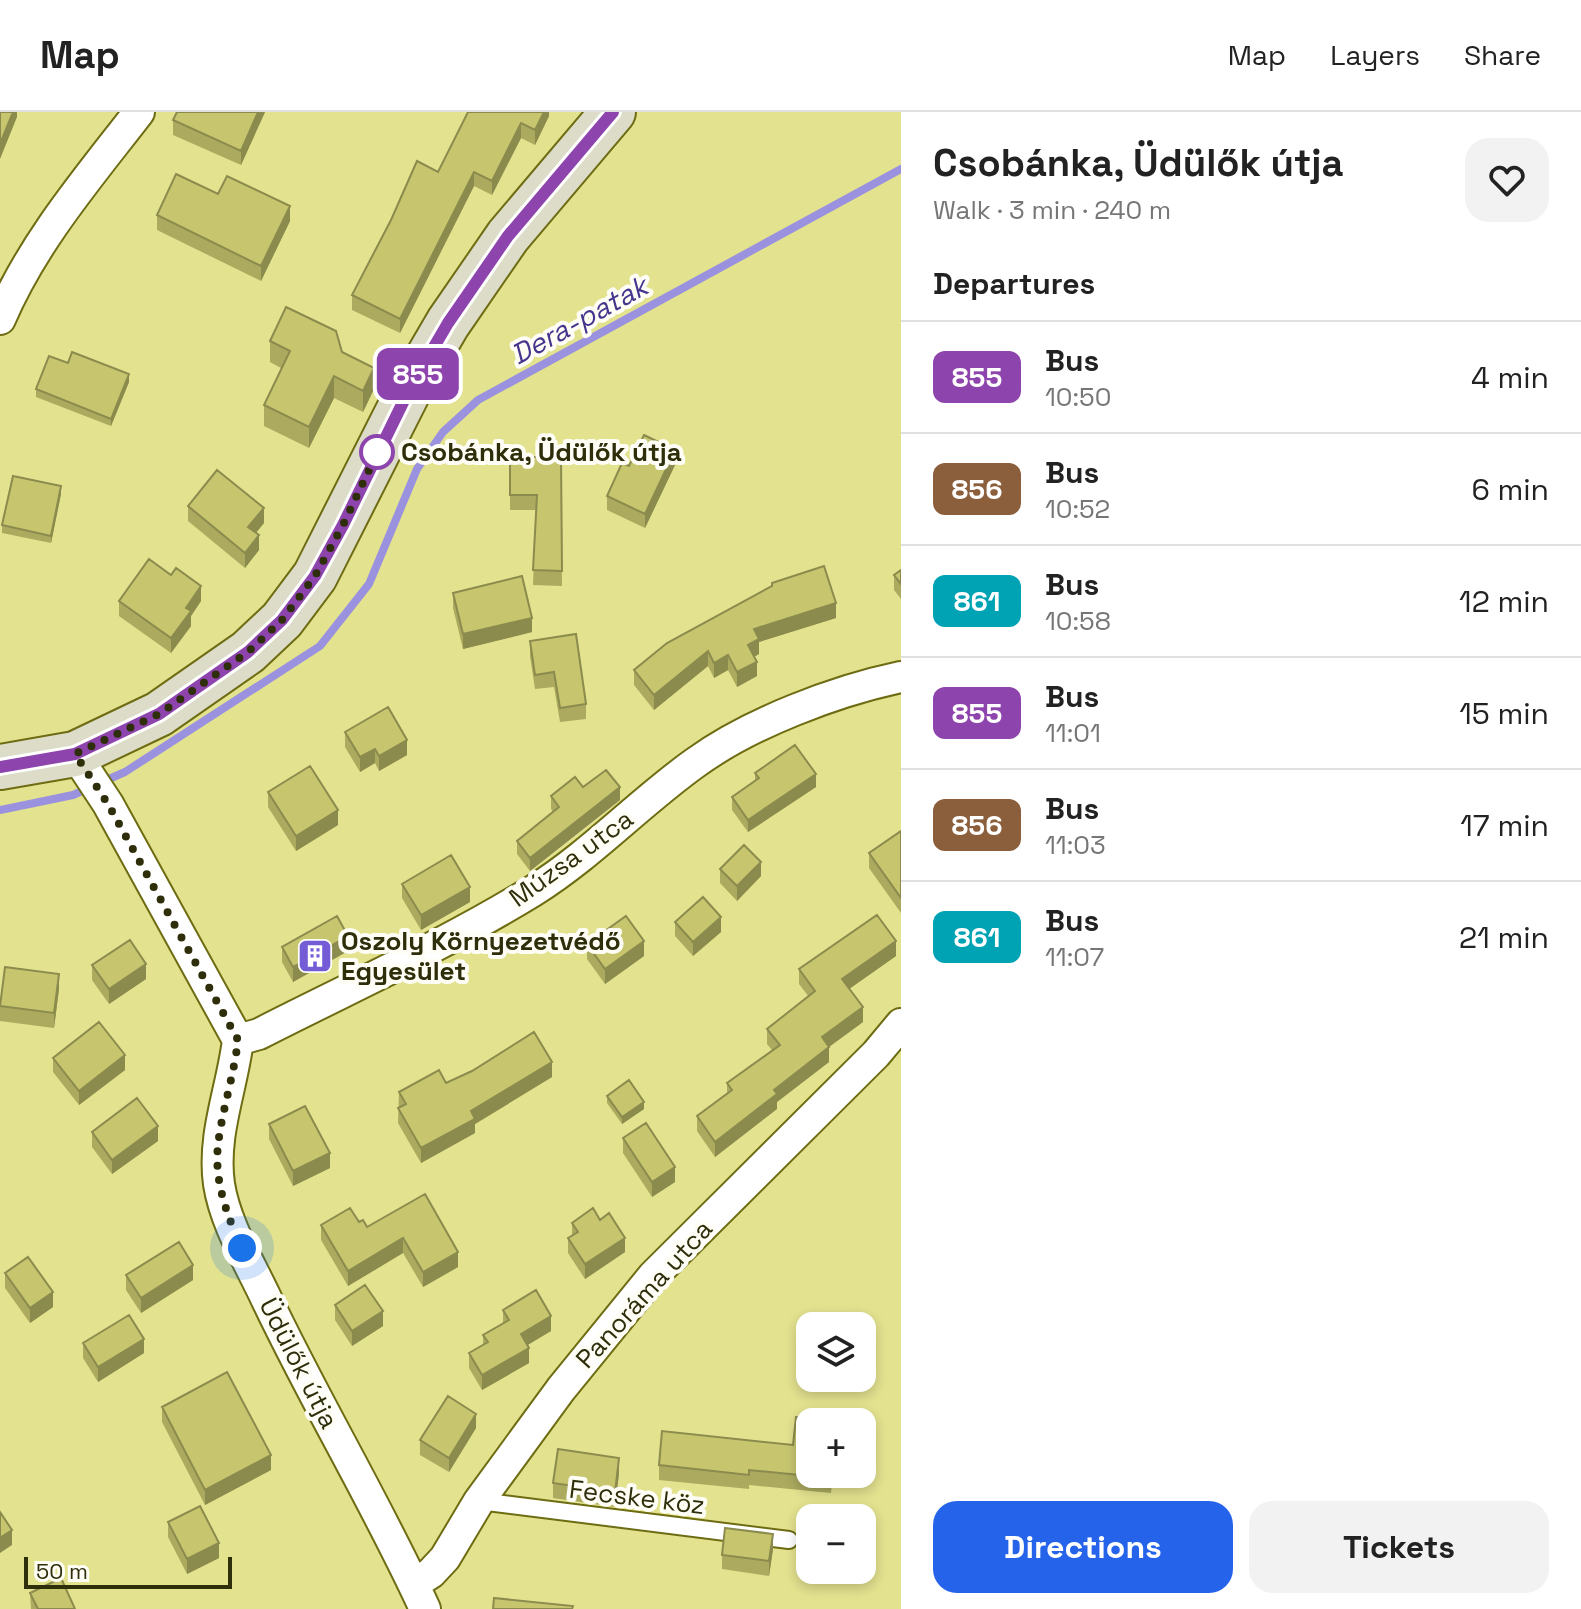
<!DOCTYPE html>
<html lang="en">
<head>
<meta charset="utf-8">
<style>
	body { margin:0; font-family:"Space Grotesk",sans-serif; background:#f2f2f2; color:#222; height:100vh; display:flex; flex-direction:column; font-size:30px; white-space:nowrap }
	* { box-sizing:border-box; margin:0 }
	p { font-size:26px; color:#767676 }
	.icon { flex:none; width:44px; height:44px; fill:none; stroke:currentColor; stroke-width:2; stroke-linecap:round; stroke-linejoin:round }
	.map { position:relative; flex:1; overflow:hidden }
	.sheet { display:flex; flex-direction:column; background:#fff; width:680px }
	.sheet>* { flex:none }
	.badge { padding:0 16px; border-radius:12px; font-size:28px; line-height:52px }
	.tools { position:absolute; left:796px; top:1200px; display:grid; gap:16px }
	.tools a { display:grid; place-items:center; width:80px; height:80px; border-radius:16px; background:#fff; box-shadow:0 4px 12px #0003; font-size:40px }
	.scale { position:absolute; left:24px; bottom:20px; width:208px; box-sizing:border-box; padding-left:8px; border:4px solid #2f2e0b; border-top:0; font-size:22px; line-height:28px; white-space:nowrap; color:#2f2e0b; -webkit-text-stroke:6px #fefef6; paint-order:stroke }
	.you { position:absolute; width:40px; height:40px; margin:-20px; border:6px solid #fff; border-radius:50%; background:#1a73e8; box-shadow:0 0 0 12px #1a73e833 }
	.map>.badge { position:absolute; translate:-50% -50%; box-shadow:0 0 0 4px #fff }
	h2 { padding:0 32px; font-size:30px; line-height:72px }
	.round { display:grid; place-items:center; flex:none; width:84px; height:84px; border-radius:24px; background:#f2f2f2 }
	.head { display:flex; align-items:center; justify-content:space-between; height:136px; padding:0 32px }
	h1 { font-size:38px; font-weight:700; line-height:60px }
	.cta { display:flex; gap:16px; margin-top:auto; padding:16px 32px }
	.cta a { flex:1; height:92px; border-radius:24px; background:#2563eb; color:#fff; font-size:32px; font-weight:700; line-height:92px; text-align:center }
	.cta a+a { background:#f2f2f2; color:#222 }
	ul { padding:0; list-style:none }
	li { display:flex; align-items:center; gap:24px; height:112px; padding:0 32px; border-top:2px solid #e0e0e0 }
	li div { flex:1 }
	li b { display:block; font-size:30px }
	li em { font-style:normal }
	li .badge { min-width:88px; font-weight:700; text-align:center }
	header { display:flex; align-items:center; gap:48px; box-sizing:border-box; height:112px; padding:0 40px; background:#fff; border-bottom:2px solid #e0e0e0 }
	header strong { font-size:38px }
	nav { display:flex; gap:44px; margin-inline-start:auto; font-size:28px }
	main { display:flex; flex:1; min-height:0 }
	.map>svg:first-child { display:block }
	.lines { fill:none; stroke-linecap:round; stroke-linejoin:round }
	.stream { stroke:#9a92de; stroke-width:8 }
	.service-casing { stroke:#6e6c12; stroke-width:20 }
	.minor-casing { stroke:#6e6c12; stroke-width:34 }
	.secondary-casing { stroke:#6e6c12; stroke-width:48 }
	.service { stroke:#fff; stroke-width:16 }
	.minor { stroke:#fff; stroke-width:30 }
	.secondary { stroke:#dcdcc8; stroke-width:44 }
	.wall { fill:#abaa5f }
	.shaded-wall { fill:#8b8b4e }
	.building { fill:#c7c66f; stroke:#8b8b4e; stroke-width:2 }
	.line-casing { stroke:#fff; stroke-width:18 }
	.line { stroke:#8e44ad; stroke-width:12 }
	.walk { stroke:#2f2e0b; stroke-width:8; stroke-dasharray:0 14.4 }
	.stop-dot { fill:#fff; stroke:#8e44ad; stroke-width:4 }
	.labels { text-anchor:middle; dominant-baseline:central; stroke-width:8; stroke-linejoin:round; paint-order:stroke }
	.stop-label { font-size:26px; font-weight:bold; fill:#2f2e0b; stroke:#fefef6; text-anchor:start }
	.street-label { font-size:26px; fill:#2f2e0b; stroke:#fefef6 }
	.poi-label { font-size:26px; font-weight:bold; fill:#2f2e0b; stroke:#fefef6; text-anchor:start }
	.water-label { font-size:28px; font-style:italic; fill:#47358d; stroke:#fefef6 }
</style>
</head>
<body>
<header>
<strong>Map</strong>
<nav><a>Map</a><a>Layers</a><a>Share</a></nav>
</header>
<main>
<div class="map">
<svg width="901" height="1497" viewBox="0 0 901 1497">
	<rect width="100%" height="100%" fill="#e3e28f"/>
	<g class="lines">
		<!-- stream -->
		<path class="stream" d="M102 670 125 660 320 534 369 472 417 357 443 320 478 288 901 57
			M0 698 73 683 89 676"/>
		<!-- service casing -->
		<g class="service-casing">
			<path id="service" d="M479 1389 789 1428"/>
		</g>
		<!-- minor casing -->
		<g class="minor-casing">
			<path id="minor" d="M0 207C33 130 88 66 139 0
				M75 642 108 692 238 928C232 977 212 1023 219 1072 225 1111 248 1148 265 1184 315 1290 376 1390 425 1497
				M238 928 259 922C351 875 445 833 533 779 592 742 639 691 695 651 750 611 835 579 901 565
				M414 1472 431 1461 445 1446 479 1389 561 1277 653 1164 876 942 901 912"/>
		</g>
		<!-- secondary casing -->
		<g class="secondary-casing">
			<path id="secondary" d="M0 655 75 642 159 602 248 540 282 508 315 464 410 276 448 211 508 124 613 0"/>
		</g>
		<!-- service -->
		<use href="#service" class="service"/>
		<!-- minor -->
		<use href="#minor" class="minor"/>
		<!-- secondary -->
		<use href="#secondary" class="secondary"/>
	</g>
	<!-- wall -->
	<path class="wall" d="M177 0H265L241 53 173 23V8Z
		M468 0H549V4L535 33 521 26 492 83 474 74 400 221 352 198V183L438 60Z
		M218 82 290 109 261 169 157 118V103Z
		M270 229 342 240 374 277 363 300 334 286 309 336 264 314V293L281 256 270 250Z
		M68 251 129 270 111 314 36 285V277Z
		M510 345H561L562 474 533 473 536 398H510Z
		M675 353 645 416 607 398V384L629 354Z
		M61 382 51 431 2 421V413Z
		M188 394 264 411 256 421 259 438 245 456 188 409Z
		M901 458V487L894 478V463Z
		M772 471 836 506 759 530V542L754 545 757 564 737 575 728 558 714 566 708 554 654 598 634 573V558L772 474Z
		M453 481 532 520 463 537 453 496Z
		M119 489H201L191 504V514L171 541 119 504Z
		M530 529 586 592V607L560 610 554 575 535 577 530 544Z
		M345 620 407 643 379 659 375 651 360 660 345 635Z
		M755 661 816 675 748 720 732 698V685L755 669Z
		M583 675 620 688 530 759 517 742V729L553 700 551 697V684Z
		M268 680 338 713 296 739 268 695Z
		M901 719V801L869 756V741Z
		M720 757 761 764 737 789 720 771Z
		M402 772 470 790 421 818 402 786Z
		M675 810 721 820 693 844 675 824Z
		M587 832 644 844 605 872 587 847Z
		M282 835 348 839 293 870 282 850Z
		M896 844 849 877 863 910 829 935V950L777 990V997L715 1045 697 1019V1004L727 982V971L772 938 767 932V917L809 885 799 872V857Z
		M92 853 146 867 109 892 92 868Z
		M59 877 54 916 0 909V894Z
		M53 946 125 958 79 993 53 960Z
		M552 965 475 1012V1021L421 1051 398 1011 399 980 446 971Z
		M607 984 644 997 622 1012 607 991Z
		M269 1012 330 1056 293 1074 269 1027Z
		M92 1020 158 1029 112 1062 92 1035Z
		M623 1026 675 1070 652 1085 623 1041Z
		M425 1082 458 1155 423 1175 403 1141 348 1174 321 1128V1113L359 1110 367 1115Z
		M572 1111 625 1140 585 1167 568 1141V1126L572 1124Z
		M5 1161 53 1195 30 1211 5 1176Z
		M126 1163 193 1168 141 1201 126 1178Z
		M335 1193 383 1214 352 1234 335 1208Z
		M503 1198 551 1219 527 1233 529 1251 482 1278 469 1256V1241L483 1233V1223L503 1211Z
		M83 1231 144 1241 98 1270 83 1246Z
		M162 1295 271 1358 205 1393 162 1310Z
		M476 1316 449 1360 420 1343V1328Z
		M793 1333 810 1362H833L831 1381 749 1373V1377L659 1368V1353Z
		M619 1361 615 1395 553 1386V1371Z
		M168 1410 219 1446 187 1462 168 1425Z
		M773 1437 769 1464 722 1457V1443Z
		M30 1481 75 1497H31Z"/>
	<!-- shaded-wall -->
	<path class="shaded-wall" d="M13 0H17V5L0 47V32Z
		M258 0H265L241 53V39Z
		M544 0H549V4L535 33V18Z
		M521 11V26L492 83V69Z
		M474 60V74L400 221V207Z
		M290 94V109L261 169V154Z
		M374 256V277L363 300V279Z
		M129 262V270L111 314V307Z
		M334 264V286L309 336V315Z
		M675 338V353L645 416V402Z
		M61 374V382L51 431V424Z
		M264 396V411L248 430V415Z
		M259 423V438L245 456V441Z
		M201 474V489L191 504V514L171 541V526L186 496Z
		M836 491V506L759 530V542L748 548V533L754 517Z
		M532 506V520L463 537V522Z
		M708 539V554L654 598V583Z
		M728 543V558L714 566V551Z
		M757 550V564L737 575V560Z
		M407 628V643L379 659V644Z
		M375 637V651L360 660V645Z
		M816 662V675L748 720V708Z
		M620 675V688L530 759V746Z
		M338 698V713L296 739V724Z
		M761 750V764L737 789V774Z
		M470 775V790L421 818V803Z
		M721 805V820L693 844V830Z
		M348 824V839L293 870V855Z
		M644 829V844L605 872V857Z
		M896 829V844L842 882V867Z
		M146 852V867L109 892V877Z
		M59 862V877L54 916V901Z
		M863 895V910L822 940V925Z
		M829 935V950L777 990V997L715 1045V1030L774 978Z
		M125 943V958L79 993V979Z
		M552 950V965L475 1012V1021L421 1051V1036L471 999Z
		M644 990V997L622 1012V1005Z
		M158 1014V1029L112 1062V1048Z
		M330 1041V1056L293 1074V1059Z
		M675 1055V1070L652 1085V1070Z
		M403 1126V1141L348 1174V1159Z
		M625 1126V1140L585 1167V1152Z
		M458 1140V1155L423 1175V1160Z
		M193 1153V1168L141 1201V1186Z
		M53 1180V1195L30 1211V1196Z
		M383 1199V1214L352 1234V1219Z
		M551 1204V1219L521 1237V1222Z
		M144 1227V1241L98 1270V1255Z
		M529 1236V1251L482 1278V1263Z
		M476 1302V1316L449 1360V1346Z
		M271 1343V1358L205 1393V1378Z
		M619 1346V1361L615 1395V1380Z
		M12 1418V1433L0 1441V1426Z
		M773 1422V1437L769 1464V1449Z
		M219 1431V1446L187 1462V1447Z"/>
	<!-- building -->
	<path class="building" d="M0 0H13L0 32Z
		M177 0H258L241 39 173 8Z
		M468 0H544L535 18 521 11 492 69 474 60 400 207 352 183 391 108 417 49 438 60Z
		M176 62 218 82 227 64 290 94 261 154 157 103Z
		M286 195 336 219 342 240 374 256 363 279 334 264 309 315 264 293 290 239 270 229Z
		M72 240 129 262 111 307 36 277 49 244 68 251Z
		M644 323 675 338 645 402 607 384 622 351 629 354Z
		M510 345H561L562 459 533 458 537 383H510Z
		M217 358 264 396 248 415 259 423 245 441 188 394Z
		M13 364 61 374 51 424 2 413Z
		M149 447 171 463 176 456 201 474 186 496 191 499 171 526 119 489Z
		M824 454 836 491 754 517 759 527 748 533 757 550 737 560 728 543 714 551 708 539 654 583 634 558 667 531 772 474V471Z
		M901 458V472L894 463Z
		M522 464 532 506 463 522 453 481Z
		M576 522 586 592 560 596 554 560 535 563 530 529Z
		M388 595 407 628 379 644 375 637 360 645 345 620Z
		M795 633 816 662 748 708 732 685 759 666 755 661Z
		M310 654 338 698 296 724 268 680Z
		M606 658 620 675 530 746 517 729 559 695 551 684 575 665 583 675Z
		M901 719V786L869 741Z
		M744 733 761 750 737 774 720 757Z
		M451 743 470 775 421 803 402 772Z
		M703 785 721 805 693 830 675 810Z
		M877 803 896 829 842 867 863 895 822 925 829 935 774 978 777 982 715 1030 697 1004 732 978 727 971 780 933 767 917 815 879 799 857Z
		M337 804 348 824 293 855 282 835Z
		M626 804 644 829 605 857 587 832Z
		M130 828 146 852 109 877 92 853Z
		M5 855 59 862 54 901 0 894Z
		M99 910 125 943 79 979 53 946Z
		M534 920 552 950 471 999 475 1007 421 1036 398 996 406 992 399 980 439 958 446 971 472 959Z
		M629 968 644 990 622 1005 607 984Z
		M137 986 158 1014 112 1048 92 1020Z
		M305 994 330 1041 293 1059 269 1012Z
		M646 1011 675 1055 652 1070 623 1026Z
		M425 1082 458 1140 423 1160 403 1126 348 1159 321 1113 350 1096 359 1110 363 1108 367 1115Z
		M593 1096 600 1108 609 1101 625 1126 585 1152 568 1126 578 1120 572 1111Z
		M179 1130 193 1153 141 1186 126 1163Z
		M28 1145 53 1180 30 1196 5 1161Z
		M365 1173 383 1199 352 1219 335 1193Z
		M536 1178 551 1204 521 1222 529 1236 482 1263 469 1241 488 1230 483 1223 509 1208 503 1198Z
		M129 1203 144 1227 98 1255 83 1231Z
		M227 1260 271 1343 205 1378 162 1295Z
		M448 1284 476 1302 449 1346 420 1328Z
		M796 1305 837 1310H810V1362H832L831 1366 749 1358V1363L659 1353 662 1319 793 1333Z
		M558 1337 619 1346 615 1380 553 1371Z
		M200 1394 219 1431 187 1447 168 1410Z
		M0 1400 12 1418 0 1426Z
		M725 1416 773 1422 769 1449 722 1443Z
		M61 1466 75 1497H38L30 1481Z
		M494 1486 573 1494 572 1497H493Z"/>
	<g class="lines">
		<!-- line casing -->
		<g class="line-casing">
			<path id="line" d="M0 655 75 642 159 602 248 540 282 508 315 464 343 413 410 276 448 211 508 124 613 0"/>
		</g>
		<!-- line -->
		<use href="#line" class="line"/>
		<!-- walk -->
		<path class="walk" d="M242 1136C227 1104 214 1069 218 1033 222 998 234 964 238 928L108 692 75 642 159 602 248 540 282 508 315 464 343 413 379 337 377 340"/>
	</g>
	<!-- icons -->
	<defs>
		<g id="building-square" transform="scale(1.8)"><rect x="-9" y="-9" width="18" height="18" rx="4" fill="#735cd6" stroke="#fefef6"/><path d="M-4-6H4V6H1V3H-1V6H-4ZM-2.5-4.3h1.7v1.8h-1.7ZM.8-4.3h1.7v1.8H.8ZM-2.5-1h1.7V.8h-1.7ZM.8-1h1.7V.8H.8Z" fill="#fff"/></g>
	</defs>
	<g fill-rule="evenodd">
		<use href="#building-square" x="315" y="844"/>
	</g>
	<!-- markers -->
	<circle class="stop-dot" cx="377" cy="340" r="16"/>
	<g class="labels">
		<!-- stop labels -->
		<g class="stop-label">
			<text x="401" y="340">Csobánka, Üdülők útja</text>
		</g>
		<!-- street labels -->
		<g class="street-label">
			<text transform="translate(571 746) rotate(-36)">Múzsa utca</text>
			<text transform="translate(644 1182) rotate(-48)">Panoráma utca</text>
			<text transform="translate(299 1251) rotate(63)">Üdülők útja</text>
			<text transform="translate(637 1385) rotate(7)">Fecske köz</text>
		</g>
		<!-- poi labels -->
		<g class="poi-label">
			<text x="341" y="829">Oszoly Környezetvédő<tspan x="341" dy="30">Egyesület</tspan></text>
		</g>
		<!-- water labels -->
		<g class="water-label">
			<text transform="translate(579 208) rotate(-29)">Dera-patak</text>
		</g>
	</g>
</svg>
<div class="tools">
<a><svg class="icon" aria-label="layers" viewBox="0 0 24 24"><path d="M12 4l9 5-9 5-9-5zM3 14l9 5 9-5"/></svg></a>
<a>+</a>
<a>−</a>
</div>
<div class="scale">50 m</div>
<div class="you" style="left:242px;top:1136px"></div>
<b class="badge" style="left:418px;top:262px;background:#8e44ad;color:#fff">855</b>
</div>
<section class="sheet">
<div class="head"><div><h1>Csobánka, Üdülők útja</h1><p>Walk · 3 min · 240 m</p></div><a class="round"><svg class="icon" aria-label="heart" viewBox="0 0 24 24"><path d="M12 20l-8-8c-3-5 5-10 8-4 3-6 11-1 8 4z"/></svg></a></div>
<h2>Departures</h2>
<ul>
<li><span class="badge" style="background:#8e44ad;color:#fff">855</span><div><b>Bus</b><p>10:50</p></div><em>4 min</em></li>
<li><span class="badge" style="background:#8b5e3c;color:#fff">856</span><div><b>Bus</b><p>10:52</p></div><em>6 min</em></li>
<li><span class="badge" style="background:#00a3b4;color:#fff">861</span><div><b>Bus</b><p>10:58</p></div><em>12 min</em></li>
<li><span class="badge" style="background:#8e44ad;color:#fff">855</span><div><b>Bus</b><p>11:01</p></div><em>15 min</em></li>
<li><span class="badge" style="background:#8b5e3c;color:#fff">856</span><div><b>Bus</b><p>11:03</p></div><em>17 min</em></li>
<li><span class="badge" style="background:#00a3b4;color:#fff">861</span><div><b>Bus</b><p>11:07</p></div><em>21 min</em></li>
</ul>
<div class="cta"><a>Directions</a><a>Tickets</a></div>
</section>
</main>
</body>
</html>
